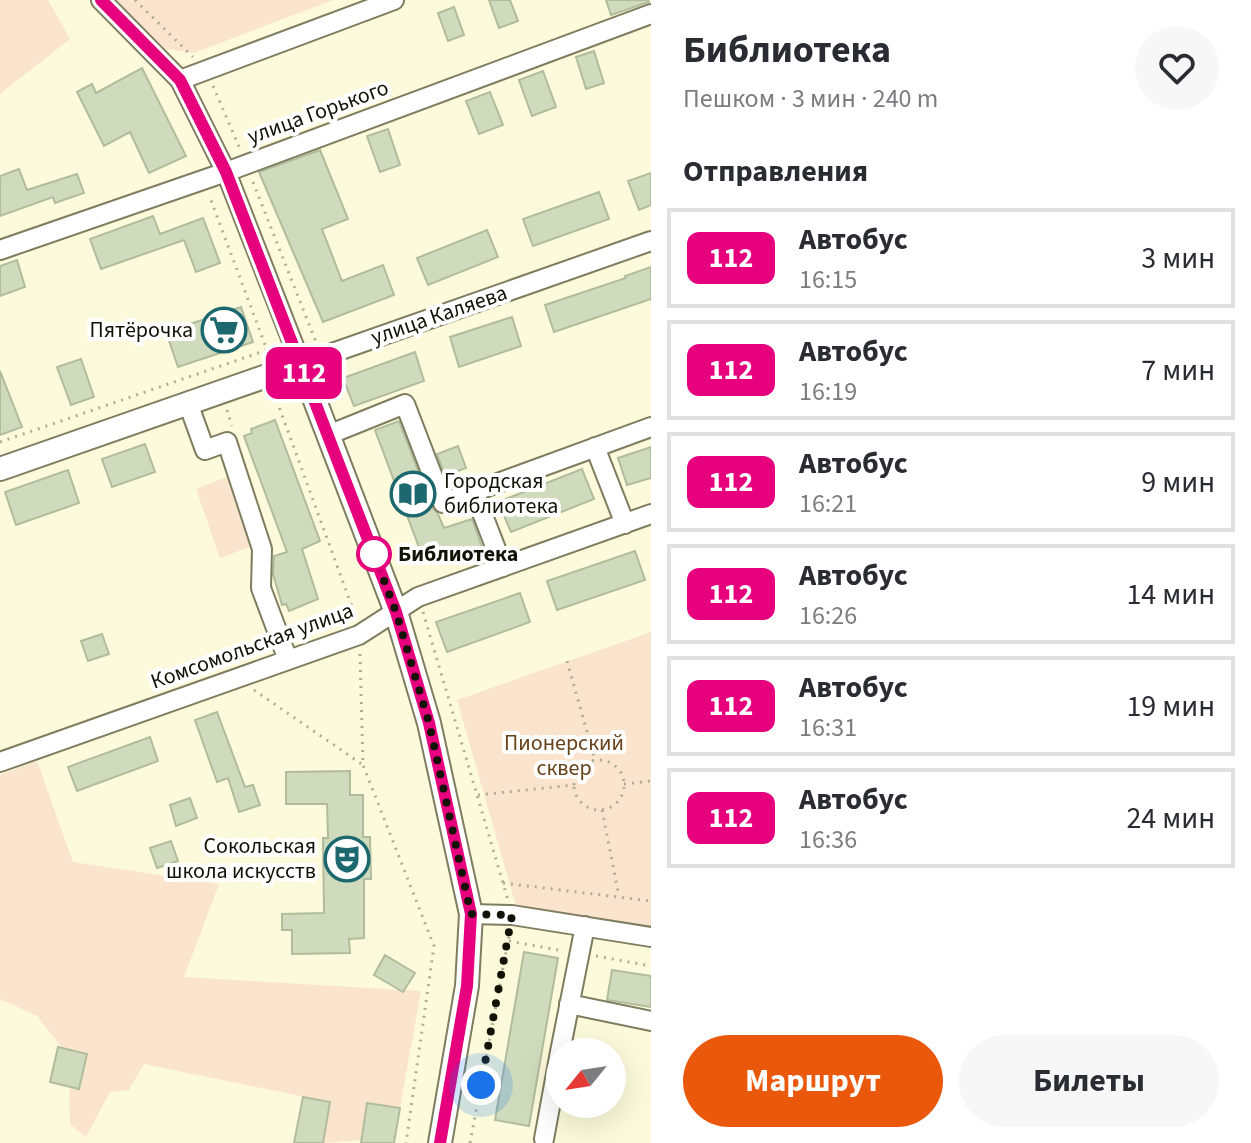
<!DOCTYPE html>
<html lang="ru">
<head>
<meta charset="utf-8">
<style>
	body { margin:0; font-family:"Source Sans 3",sans-serif; background:#f7f7f7; color:#2b2b33; height:100vh; display:flex; flex-direction:column; font-size:30px; white-space:nowrap }
	* { box-sizing:border-box; margin:0 }
	p { font-size:26px; color:#7c7c81 }
	.icon { flex:none; width:44px; height:44px; fill:none; stroke:currentColor; stroke-width:2; stroke-linecap:round; stroke-linejoin:round }
	.map { position:relative; flex:1; overflow:hidden }
	.side { display:flex; flex-direction:column; background:#fff; width:600px }
	.side>* { flex:none }
	.badge { padding:0 16px; border-radius:12px; font-size:28px; line-height:52px }
	.needle { width:52px; rotate:240deg }
	.buttons { position:absolute; left:546px; top:1038px; display:grid; gap:16px }
	.buttons a { display:grid; place-items:center; width:80px; height:80px; border-radius:50%; background:#fff; box-shadow:0 8px 32px #0002; font-size:40px }
	.you { position:absolute; width:40px; height:40px; margin:-20px; border:6px solid #fff; border-radius:50%; background:#1a73e8; box-shadow:0 0 0 12px #1a73e833 }
	.map>.badge { position:absolute; translate:-50% -50%; box-shadow:0 0 0 4px #fff }
	h2 { padding:0 32px; font-size:30px; line-height:72px }
	.round { display:grid; place-items:center; flex:none; width:84px; height:84px; border-radius:42px; background:#f7f7f7 }
	.summary { display:flex; align-items:center; justify-content:space-between; height:136px; padding:0 32px }
	h1 { font-size:38px; font-weight:700; line-height:60px }
	.action { display:flex; gap:16px; margin-top:auto; padding:16px 32px }
	.action a { flex:1; height:92px; border-radius:48px; background:#ea580c; color:#fff; font-size:32px; font-weight:700; line-height:92px; text-align:center }
	.action a+a { background:#f7f7f7; color:#2b2b33 }
	ul { padding:0; list-style:none }
	li { display:flex; align-items:center; gap:24px; height:100px; margin:0 16px 12px; padding:0 16px; border:4px solid #e1e1e2; border-radius:0px }
	li div { flex:1 }
	li b { display:block; font-size:30px }
	li em { font-style:normal }
	li .badge { min-width:88px; font-weight:700; text-align:center }
	main { display:flex; flex:1; min-height:0 }
	.map>svg:first-child { display:block }
	.green { fill:#fae4ce }
	.building { fill:#d0dbbd; stroke:#b1bc9e; stroke-width:2 }
	.lines { fill:none; stroke-linecap:round; stroke-linejoin:round }
	.minor-casing { stroke:#7f7d60; stroke-width:22 }
	.major-casing { stroke:#7f7d60; stroke-width:26 }
	.path { stroke:#afad94; stroke-width:3; stroke-dasharray:2 6; stroke-linecap:butt }
	.minor { stroke:#fff; stroke-width:18 }
	.major { stroke:#fff; stroke-width:22 }
	.line-casing { stroke:#fff; stroke-width:18 }
	.line { stroke:#e6007e; stroke-width:12 }
	.walk { stroke:#131207; stroke-width:8; stroke-dasharray:0 14.4 }
	.stop-dot { fill:#fff; stroke:#e6007e; stroke-width:4 }
	.labels { text-anchor:middle; dominant-baseline:central; stroke-width:8; stroke-linejoin:round; paint-order:stroke }
	.street-label { font-size:22px; fill:#131207; stroke:#fff }
	.poi-label { font-size:22px; fill:#131207; stroke:#fff; text-anchor:end }
	.stop-label { font-size:22px; font-weight:bold; fill:#131207; stroke:#fff; text-anchor:start }
	.park-label { font-size:22px; fill:#674117; stroke:#fff }
</style>
</head>
<body>
<main>
<div class="map">
<svg width="651" height="1143" viewBox="0 0 651 1143">
	<rect width="100%" height="100%" fill="#fcfada"/>
	<!-- green -->
	<path class="green" d="M0 0H48L70 39 0 94Z
		M103 0H333L194 53 160 48Z
		M237 473 260 543 220 558 196 489Z
		M651 632V927L516 906 457 700Z
		M37 761 73 862 219 884 184 977 421 991 400 1108 367 1103 361 1140 323 1143 330 1102 144 1064 129 1090 110 1092 86 1137 70 1124 69 1056 37 1016 0 999V775Z"/>
	<!-- building -->
	<path class="building" d="M489 0H510L518 21 499 28Z
		M606 0H648L649 2 611 15Z
		M454 7 464 35 448 41 438 13Z
		M594 51 604 83 586 89 576 57Z
		M142 68 186 156 149 173 130 132 104 146 77 92 92 84 96 93Z
		M543 71 556 107 532 116 519 80Z
		M490 92 503 125 479 134 466 101Z
		M388 129 400 165 380 172 367 136Z
		M320 150 348 219 322 229 342 281 383 265 394 295 323 322 259 172Z
		M19 169 27 190 77 174 84 193 55 203 53 197 0 216V176Z
		M651 173V205L639 210 628 181Z
		M599 192 609 219 533 246 523 219Z
		M153 216 160 234 203 218 220 263 196 272 184 240 101 269 90 239Z
		M487 230 498 257 428 285 417 258Z
		M17 260 25 287 0 296V266Z
		M651 267V299L554 332 545 305 626 278 625 276Z
		M241 307 253 342 178 367 166 332Z
		M512 317 521 346 459 367 450 337Z
		M415 352 424 381 354 406 343 378Z
		M81 359 94 397 71 405 57 367Z
		M0 371 22 427 0 435Z
		M275 420 320 541 302 549 318 599 289 611 286 604 282 605 273 574 274 556 287 552 244 436 252 433 251 429Z
		M399 421 432 507 438 514 444 528 472 519 482 547 436 561 423 558 375 430Z
		M145 444 155 472 112 487 102 459Z
		M458 446 466 468 445 476 437 454Z
		M651 447V478L627 485 618 458Z
		M582 469 594 499 511 532 498 502Z
		M68 470 79 503 16 525 5 492Z
		M635 551 645 580 557 610 547 581Z
		M520 593 530 622 447 652 436 622Z
		M102 634 109 654 88 661 81 641Z
		M217 712 245 787 253 785 260 805 239 812 228 778 217 782 195 720Z
		M150 737 158 761 77 791 68 767Z
		M350 771V795H363V837H370L371 879H364V938L349 939 350 953 292 954V930H282V914L324 913 323 838H328L327 804H286V772Z
		M190 798 197 818 176 826 170 805Z
		M171 841 178 861 157 868 150 848Z
		M524 952 558 958 529 1126 495 1120Z
		M385 955 415 973 403 992 374 975Z
		M612 970 651 976V1007L607 1000Z
		M58 1047 87 1054 79 1089 50 1082Z
		M303 1097 330 1102 323 1143H294Z
		M367 1103 400 1108 394 1143H361Z"/>
	<g class="lines">
		<!-- minor casing -->
		<g class="minor-casing">
			<path id="minor" d="M101 0 180 80 226 172 301 364 651 241
				M180 80 394 0
				M0 250 226 172 651 14
				M188 403 205 450 227 442 262 549 261 588 288 660
				M328 435 405 404 443 503 651 427
				M595 447 625 524
				M474 492 503 567
				M0 762 359 635 418 597 651 514
				M471 914 512 915 651 937
				M569 1004 651 1021
				M560 1052 585 926
				M544 1139 560 1052"/>
		</g>
		<!-- major casing -->
		<g class="major-casing">
			<path id="major" d="M0 469 301 364 396 612 429 723 471 914 467 986 440 1143"/>
		</g>
		<!-- path -->
		<path class="path" d="M135 0 193 57
			M213 86 240 149
			M253 182 316 342
			M274 393 355 615
			M227 410 232 426
			M0 442 267 350 209 195
			M423 612 508 900
			M360 654 363 765 434 946 406 1143
			M567 661 595 760
			M254 690 363 765
			M574 785a25 25 0 1 1 50 0a25 25 0 1 1-50 0Z
			M624 784 651 781
			M478 795 574 785
			M602 810 619 896
			M503 883 651 901
			M509 941 564 951
			M596 956 651 966
			M470 1143 510 931"/>
		<!-- minor -->
		<use href="#minor" class="minor"/>
		<!-- major -->
		<use href="#major" class="major"/>
	</g>
	<g class="lines">
		<!-- line casing -->
		<g class="line-casing">
			<path id="line" d="M101 0 180 80 226 172 396 612 429 723 471 914 467 986 440 1143"/>
		</g>
		<!-- line -->
		<use href="#line" class="line"/>
		<!-- walk -->
		<path class="walk" d="M374 554 396 612 429 723 471 914 512 915 481 1085"/>
	</g>
	<!-- icons -->
	<defs>
		<g id="supermarket-ring" transform="scale(2.3)"><circle r="9.5" fill="#fff" stroke="#1c686e" stroke-width="1.5"/><path d="M-6-5.5h2.5l.6 2H6L4.5 2H-2.5L-4.4-4H-6ZM-1.5 3.2a1.3 1.3 0 1 0 .1 0ZM3 3.2a1.3 1.3 0 1 0 .1 0Z" fill="#1c686e"/></g>
		<g id="library-ring" transform="scale(2.3)"><circle r="9.5" fill="#fff" stroke="#1c686e" stroke-width="1.5"/><path d="M-6-4Q-3-5.5-.7-3.5V5Q-3 3-6 4ZM6-4Q3-5.5 .7-3.5V5Q3 3 6 4Z" fill="#1c686e"/></g>
		<g id="theatre-ring" transform="scale(2.3)"><circle r="9.5" fill="#fff" stroke="#1c686e" stroke-width="1.5"/><path d="M-5-5.5Q0-4 5-5.5V0Q5 5 0 6Q-5 5-5 0ZM-3.3-2.5H-1v1.5H-3.3ZM1-2.5H3.3v1.5H1ZM-2.8 1Q0 5.5 2.8 1Z" fill="#1c686e"/></g>
	</defs>
	<g fill-rule="evenodd">
		<use href="#supermarket-ring" x="224" y="330"/>
		<use href="#library-ring" x="413" y="494"/>
		<use href="#theatre-ring" x="347" y="859"/>
	</g>
	<!-- markers -->
	<circle class="stop-dot" cx="374" cy="554" r="16"/>
	<g class="labels">
		<!-- street labels -->
		<g class="street-label">
			<text transform="translate(318 112) rotate(-20)">улица Горького</text>
			<text transform="translate(439 315) rotate(-19)">улица Каляева</text>
			<text transform="translate(252 646) rotate(-20)">Комсомольская улица</text>
		</g>
		<!-- poi labels -->
		<g class="poi-label">
			<text x="193" y="330">Пятёрочка</text>
			<text x="444" y="481" text-anchor="start">Городская<tspan x="444" dy="25">библиотека</tspan></text>
			<text x="316" y="846">Сокольская<tspan x="316" dy="25">школа искусств</tspan></text>
		</g>
		<!-- stop labels -->
		<g class="stop-label">
			<text x="398" y="554">Библиотека</text>
		</g>
		<!-- park labels -->
		<g class="park-label">
			<text x="564" y="743">Пионерский<tspan x="564" dy="25">сквер</tspan></text>
		</g>
	</g>
</svg>
<div class="buttons">
<a><svg class="needle" viewBox="-14 -14 28 28"><path d="M0-13l5 13h-10z" fill="#e53935"/><path d="M0 13l5-13h-10z" fill="#7c7c81"/></svg></a>
</div>
<div class="you" style="left:481px;top:1085px"></div>
<b class="badge" style="left:304px;top:373px;background:#e6007e;color:#fff">112</b>
</div>
<section class="side">
<div class="summary"><div><h1>Библиотека</h1><p>Пешком · 3 мин · 240 m</p></div><a class="round"><svg class="icon" aria-label="heart" viewBox="0 0 24 24"><path d="M12 20l-8-8c-3-5 5-10 8-4 3-6 11-1 8 4z"/></svg></a></div>
<h2>Отправления</h2>
<ul>
<li><span class="badge" style="background:#e6007e;color:#fff">112</span><div><b>Автобус</b><p>16:15</p></div><em>3 мин</em></li>
<li><span class="badge" style="background:#e6007e;color:#fff">112</span><div><b>Автобус</b><p>16:19</p></div><em>7 мин</em></li>
<li><span class="badge" style="background:#e6007e;color:#fff">112</span><div><b>Автобус</b><p>16:21</p></div><em>9 мин</em></li>
<li><span class="badge" style="background:#e6007e;color:#fff">112</span><div><b>Автобус</b><p>16:26</p></div><em>14 мин</em></li>
<li><span class="badge" style="background:#e6007e;color:#fff">112</span><div><b>Автобус</b><p>16:31</p></div><em>19 мин</em></li>
<li><span class="badge" style="background:#e6007e;color:#fff">112</span><div><b>Автобус</b><p>16:36</p></div><em>24 мин</em></li>
</ul>
<div class="action"><a>Маршрут</a><a>Билеты</a></div>
</section>
</main>
</body>
</html>
